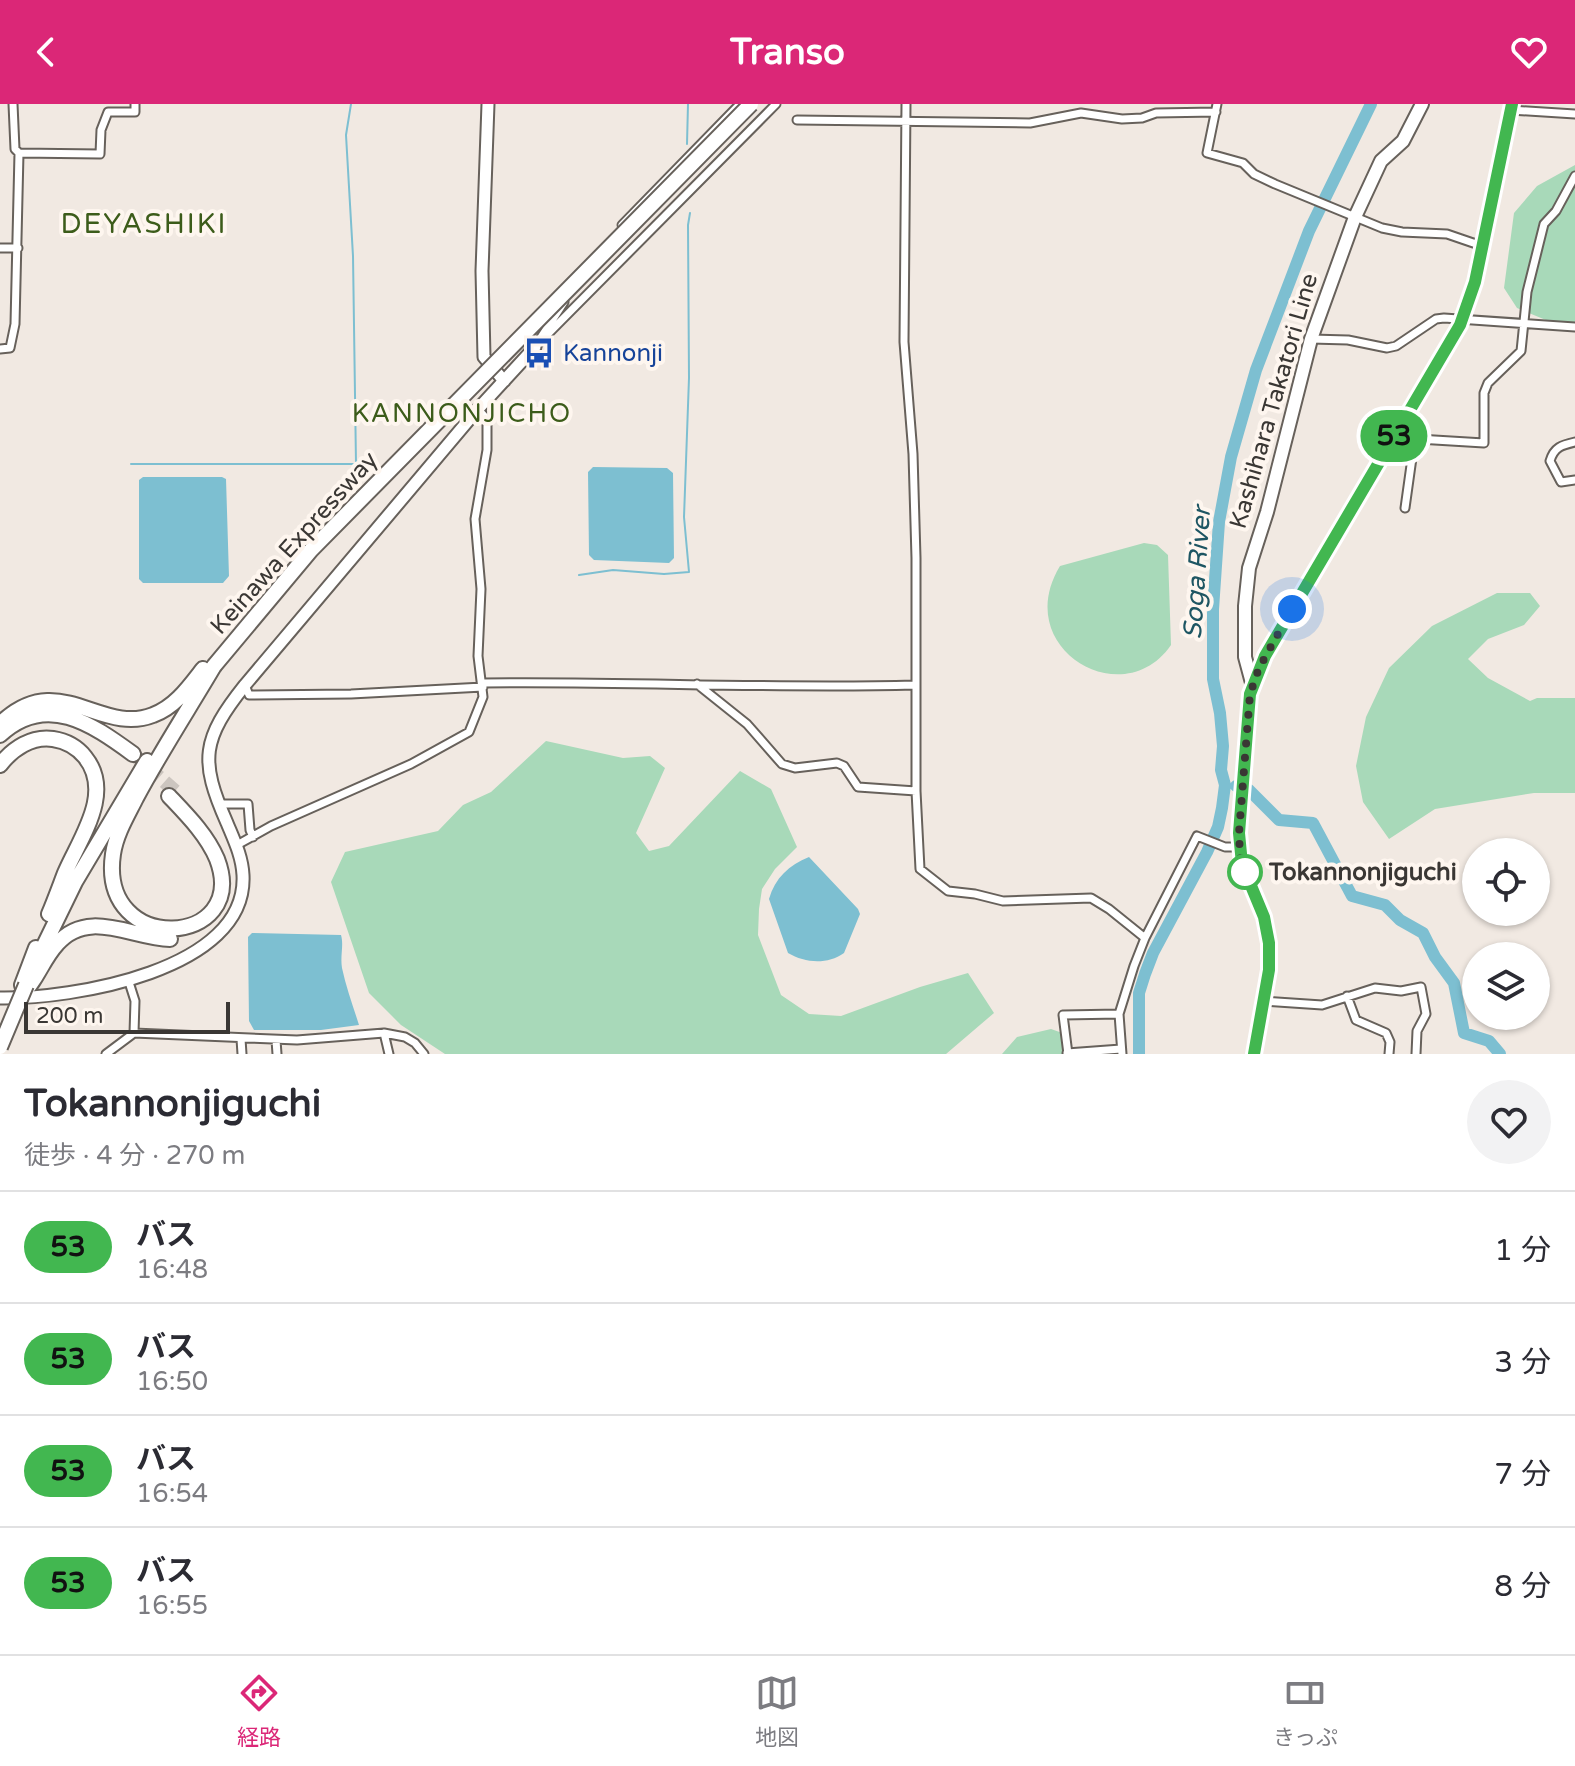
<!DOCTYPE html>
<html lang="ja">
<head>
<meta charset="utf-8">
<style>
	body { margin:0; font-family:"Varela Round","Noto Sans JP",sans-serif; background:#f2f2f3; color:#2b2b33; height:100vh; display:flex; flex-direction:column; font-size:30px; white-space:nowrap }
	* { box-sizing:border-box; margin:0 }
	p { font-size:26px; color:#7c7c81 }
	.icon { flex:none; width:44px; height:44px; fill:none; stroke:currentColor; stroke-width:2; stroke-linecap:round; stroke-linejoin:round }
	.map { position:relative; height:950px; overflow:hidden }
	.drawer { display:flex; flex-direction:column; background:#fff; flex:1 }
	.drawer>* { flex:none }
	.badge { padding:0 16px; border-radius:26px; font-size:28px; line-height:52px }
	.controls { position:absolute; left:1462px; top:734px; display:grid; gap:16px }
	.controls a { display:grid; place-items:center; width:88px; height:88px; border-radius:50%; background:#fff; box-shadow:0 2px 6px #0004; font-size:40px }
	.scale { position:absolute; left:24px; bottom:20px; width:206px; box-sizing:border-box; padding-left:8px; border:4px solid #3a3734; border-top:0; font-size:22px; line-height:28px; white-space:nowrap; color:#3a3734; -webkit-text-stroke:6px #fef6ef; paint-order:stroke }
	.you { position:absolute; width:40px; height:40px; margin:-20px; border:6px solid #fff; border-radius:50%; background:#1a73e8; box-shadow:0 0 0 12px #1a73e833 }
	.map>.badge { position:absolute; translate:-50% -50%; box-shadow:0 0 0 4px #fff }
	.round { display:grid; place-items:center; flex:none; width:84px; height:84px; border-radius:42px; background:#f2f2f3 }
	.head { display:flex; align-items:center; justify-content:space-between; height:136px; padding:0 24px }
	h1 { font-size:38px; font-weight:700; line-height:60px }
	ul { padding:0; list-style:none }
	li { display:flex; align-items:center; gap:24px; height:112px; padding:0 24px; border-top:2px solid #e1e1e2 }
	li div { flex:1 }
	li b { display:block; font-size:30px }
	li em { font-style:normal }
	li .badge { min-width:88px; font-weight:700; text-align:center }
	header { display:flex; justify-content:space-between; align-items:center; height:104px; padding:0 24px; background:#db2777; color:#fff; font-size:36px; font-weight:700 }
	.dock { display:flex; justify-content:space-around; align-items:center; height:112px; border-top:2px solid #e1e1e2; background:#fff; font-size:22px; color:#7c7c81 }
	.dock a { display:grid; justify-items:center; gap:4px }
	.dock .current { color:#db2777 }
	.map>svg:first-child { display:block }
	.green { fill:#a8d9b9 }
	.water { fill:#7dbfd1 }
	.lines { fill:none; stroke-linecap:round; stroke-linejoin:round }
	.stream { stroke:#7dbfd1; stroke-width:2 }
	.river { stroke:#7dbfd1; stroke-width:12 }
	.highway-tunnel { stroke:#ccc5bf; stroke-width:14; stroke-dasharray:14 7; stroke-linecap:butt }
	.street-casing { stroke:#67615b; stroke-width:11 }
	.secondary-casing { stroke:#67615b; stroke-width:15 }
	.primary-casing { stroke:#67615b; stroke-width:16 }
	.highway-casing { stroke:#67615b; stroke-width:18 }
	.street { stroke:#fff; stroke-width:7 }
	.secondary { stroke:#fff; stroke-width:11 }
	.primary { stroke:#fff; stroke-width:12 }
	.highway { stroke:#fff; stroke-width:14 }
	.highway-bridge-casing { stroke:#67615b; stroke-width:18; stroke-linecap:butt }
	.highway-bridge { stroke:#fff; stroke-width:14 }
	.line-casing { stroke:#fff; stroke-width:18 }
	.line { stroke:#42b750; stroke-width:12 }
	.walk { stroke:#3a3734; stroke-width:8; stroke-dasharray:0 14.4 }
	.stop-dot { fill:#fff; stroke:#42b750; stroke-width:4 }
	.labels { text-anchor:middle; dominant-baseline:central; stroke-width:8; stroke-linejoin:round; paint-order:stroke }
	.transit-label { font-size:24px; fill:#164399; stroke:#fef6ef; text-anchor:start }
	.street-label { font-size:24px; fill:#3a3734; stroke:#fef6ef }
	.stop-label { font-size:24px; font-weight:bold; fill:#3a3734; stroke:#fef6ef; text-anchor:start }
	.neighbourhood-label { font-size:26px; letter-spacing:2px; fill:#3c5c1a; stroke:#fef6ef }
	.water-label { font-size:26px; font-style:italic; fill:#1e5663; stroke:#fef6ef }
	.quarter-label { font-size:28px; letter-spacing:2px; fill:#3c5c1a; stroke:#fef6ef }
</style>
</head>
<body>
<header><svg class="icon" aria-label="back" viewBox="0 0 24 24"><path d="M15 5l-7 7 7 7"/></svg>Transo<svg class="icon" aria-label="heart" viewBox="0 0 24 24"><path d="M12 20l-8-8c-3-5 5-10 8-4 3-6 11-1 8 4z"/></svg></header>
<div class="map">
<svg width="1575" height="950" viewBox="0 0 1575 950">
	<rect width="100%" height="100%" fill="#f1e9e2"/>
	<!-- green -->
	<path class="green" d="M1575 61V228L1517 204 1504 184 1514 109 1537 82Z
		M1144 439 1157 441 1168 451 1171 541C1123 611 1010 544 1060 462Z
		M1497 489H1530L1540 502 1524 521 1488 535 1468 555 1488 574 1530 597 1537 594H1575V689H1534L1435 705 1389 735 1363 698 1356 662 1366 613 1389 564 1432 522Z
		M546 637 623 654 650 652 665 664 636 729 649 747 669 742 740 667 771 685 797 743 775 765 762 785 759 805 758 831 781 891 809 910 841 912 920 883 968 869 994 909 946 950H445L401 921 369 889 331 778 345 748 438 727 463 701 491 688Z
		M1051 925 1068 931 1070 950H1002L1017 933Z"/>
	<!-- water -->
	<path class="water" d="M593 363 667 364 673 369 674 454 669 459 594 456 589 451 588 368Z
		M143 373H222L226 375 229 472 223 479H143L139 475V376Z
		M809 753 858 805 860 810 844 849C827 861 805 859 788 849L769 795C775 774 789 761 809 753Z
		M252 829 341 831C344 841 340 852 342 864 346 883 353 902 359 921L321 926H254L249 917 248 833Z"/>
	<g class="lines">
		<!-- stream -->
		<path class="stream" d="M687 40 688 0
			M131 360H356L353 152 346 31 351 0
			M579 471 613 466 664 470 689 468 684 413 689 274 688 121 690 109"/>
		<!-- river -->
		<path class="river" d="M1236 682 1249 686 1279 716 1313 719 1352 792 1385 801 1400 816 1423 829 1435 853 1454 879 1464 929 1489 937 1500 950
			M1139 950V889L1145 870 1153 849 1207 748 1218 723 1222 704 1225 681 1221 666 1223 642 1220 609 1213 575V505L1219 418 1231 353 1256 266 1309 127 1371 0"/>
		<!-- highway-tunnel -->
		<path class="highway-tunnel" d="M133 650 175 687"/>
		<!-- street casing -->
		<g class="street-casing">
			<path id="street" d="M906 0 904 238 913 350 916 454V687L920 765 948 787 975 790 1003 797 1091 794 1109 805 1145 834
				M1217 0 1207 49 1243 59 1254 70 1275 80 1382 124 1402 128 1447 130 1482 142
				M1510 6 1575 10
				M797 16 1030 19 1081 9 1122 15 1142 14 1156 9 1216 8
				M19 49 100 50 101 26 108 8H135V0
				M622 121 740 0
				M0 144H18
				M1311 235 1348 236 1387 244 1396 242 1436 215 1444 214 1575 223
				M538 238 564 198
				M535 243 776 0
				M0 245 10 244 15 220 19 49 15 45 13 0
				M1407 311 1415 319 1418 335 1484 339V289L1488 279 1521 247 1527 188 1544 120 1556 107 1575 72
				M1575 338C1562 341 1554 343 1550 357L1561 378 1575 376
				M1405 404 1412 354 1418 335
				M483 579C627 577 770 585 914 581
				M697 580 747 620 782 660 795 664 837 659 844 662 858 683 916 687
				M245 581 249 591 351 590 483 583
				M218 700H248L250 726 253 733
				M237 741 271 722 411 660 469 628 483 593 478 552 481 485 475 415 487 346V315L478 305
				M1347 892 1356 916 1386 929 1390 938 1389 950
				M1264 897 1322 901 1375 884 1401 887 1421 883 1426 910 1417 927 1416 950
				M134 929 297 936 384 929 405 933 415 939 424 950
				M384 929 389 950
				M241 935 242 950
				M276 936 277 950
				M1067 949 1121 945
				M106 950 134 929 135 897 128 875
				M1068 950 1063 911 1119 910
				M1122 950 1119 910 1134 862 1145 834 1197 732 1225 743H1240"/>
		</g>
		<!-- secondary casing -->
		<g class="secondary-casing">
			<path id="secondary" d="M488 0 482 167 484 253 504 277
				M0 894C71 895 248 867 243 771 242 752 234 736 227 719 199 656 202 635 245 581L478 305 535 243"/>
		</g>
		<!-- primary casing -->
		<g class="primary-casing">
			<path id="primary" d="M1252 579 1245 553V502L1249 464 1267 408 1311 235 1355 113 1381 57 1403 37 1422 0
				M1254 950 1269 866V839L1264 813 1242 760 1239 729 1250 590 1265 552 1460 221 1475 178 1512 0"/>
		</g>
		<!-- highway casing -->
		<g class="highway-casing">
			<path id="highway" d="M0 620C58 563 100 632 153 611 175 603 189 583 203 565
				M0 631C46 588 92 620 133 650
				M0 661C13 644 32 632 53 635 66 637 77 643 85 653 114 689 80 734 65 769 60 782 55 796 49 810
				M169 692C187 711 207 731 217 755 251 844 98 853 113 750 116 730 127 712 136 694 160 649 188 606 214 562
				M37 856 75 778 147 657
				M22 881 36 844
				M21 891C37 877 42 856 57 840 88 804 132 834 170 835"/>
		</g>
		<!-- street -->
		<use href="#street" class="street"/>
		<!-- secondary -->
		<use href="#secondary" class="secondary"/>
		<!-- primary -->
		<use href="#primary" class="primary"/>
		<!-- highway -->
		<use href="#highway" class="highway"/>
		<!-- highway-bridge casing -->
		<g class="highway-bridge-casing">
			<path id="highway-bridge" d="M214 562 311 446 751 0
				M0 943 26 881"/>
		</g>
		<!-- highway-bridge -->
		<use href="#highway-bridge" class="highway-bridge"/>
	</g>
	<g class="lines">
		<!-- line casing -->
		<g class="line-casing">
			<path id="line" d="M1254 950 1269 866V839L1264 813 1242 760 1239 729 1250 590 1265 552 1460 221 1475 178 1512 0"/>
		</g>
		<!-- line -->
		<use href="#line" class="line"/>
		<!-- walk -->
		<path class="walk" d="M1245 768 1240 752 1239 729 1250 590 1259 564 1292 505"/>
	</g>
	<!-- icons -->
	<defs>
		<g id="bus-bare" transform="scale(2.4)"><path d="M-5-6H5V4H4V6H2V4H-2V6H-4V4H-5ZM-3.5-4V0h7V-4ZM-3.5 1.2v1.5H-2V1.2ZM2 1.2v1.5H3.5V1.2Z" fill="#1a4fb4" stroke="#fef6ef" stroke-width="2.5" paint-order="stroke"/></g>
	</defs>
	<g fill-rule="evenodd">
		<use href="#bus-bare" x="539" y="249"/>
	</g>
	<!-- markers -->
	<circle class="stop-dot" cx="1245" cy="768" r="16"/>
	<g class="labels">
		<!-- transit labels -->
		<g class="transit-label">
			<text x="563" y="249">Kannonji</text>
		</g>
		<!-- street labels -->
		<g class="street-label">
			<text transform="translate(1274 297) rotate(-74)">Kashihara Takatori Line</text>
			<text transform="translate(294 439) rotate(-48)">Keinawa Expressway</text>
		</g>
		<!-- stop labels -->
		<g class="stop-label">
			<text x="1269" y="768">Tokannonjiguchi</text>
		</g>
		<!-- neighbourhood labels -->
		<g class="neighbourhood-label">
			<text x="462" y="309">KANNONJICHO</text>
		</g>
		<!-- water labels -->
		<g class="water-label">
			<text transform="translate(1197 469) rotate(-86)">Soga River</text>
		</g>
		<!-- quarter labels -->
		<g class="quarter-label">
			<text x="144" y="120">DEYASHIKI</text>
		</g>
	</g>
</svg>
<div class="controls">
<a><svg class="icon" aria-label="locate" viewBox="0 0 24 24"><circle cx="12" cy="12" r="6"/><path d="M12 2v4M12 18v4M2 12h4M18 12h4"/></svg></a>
<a><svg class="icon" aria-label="layers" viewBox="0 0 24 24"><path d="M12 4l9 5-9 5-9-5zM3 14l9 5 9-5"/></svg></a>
</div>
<div class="scale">200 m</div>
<div class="you" style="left:1292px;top:505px"></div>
<b class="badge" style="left:1394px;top:332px;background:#42b750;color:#111">53</b>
</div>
<section class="drawer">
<div class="head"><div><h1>Tokannonjiguchi</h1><p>徒歩 · 4 分 · 270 m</p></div><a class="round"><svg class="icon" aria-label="heart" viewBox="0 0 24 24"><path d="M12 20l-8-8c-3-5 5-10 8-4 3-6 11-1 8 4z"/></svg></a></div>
<ul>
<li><span class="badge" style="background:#42b750;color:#111">53</span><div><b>バス</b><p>16:48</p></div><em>1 分</em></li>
<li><span class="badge" style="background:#42b750;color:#111">53</span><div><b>バス</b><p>16:50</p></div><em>3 分</em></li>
<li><span class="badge" style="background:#42b750;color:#111">53</span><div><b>バス</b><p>16:54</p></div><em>7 分</em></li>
<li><span class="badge" style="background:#42b750;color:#111">53</span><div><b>バス</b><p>16:55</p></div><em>8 分</em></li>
</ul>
</section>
<nav class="dock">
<a class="current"><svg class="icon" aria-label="directions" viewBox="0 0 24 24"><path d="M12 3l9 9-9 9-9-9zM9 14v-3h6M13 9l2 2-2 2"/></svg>経路</a>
<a><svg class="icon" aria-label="map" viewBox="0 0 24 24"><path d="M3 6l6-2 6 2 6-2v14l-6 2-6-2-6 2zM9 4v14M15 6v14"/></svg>地図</a>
<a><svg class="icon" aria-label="tickets" viewBox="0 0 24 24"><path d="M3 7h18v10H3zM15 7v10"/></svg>きっぷ</a>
</nav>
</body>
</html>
